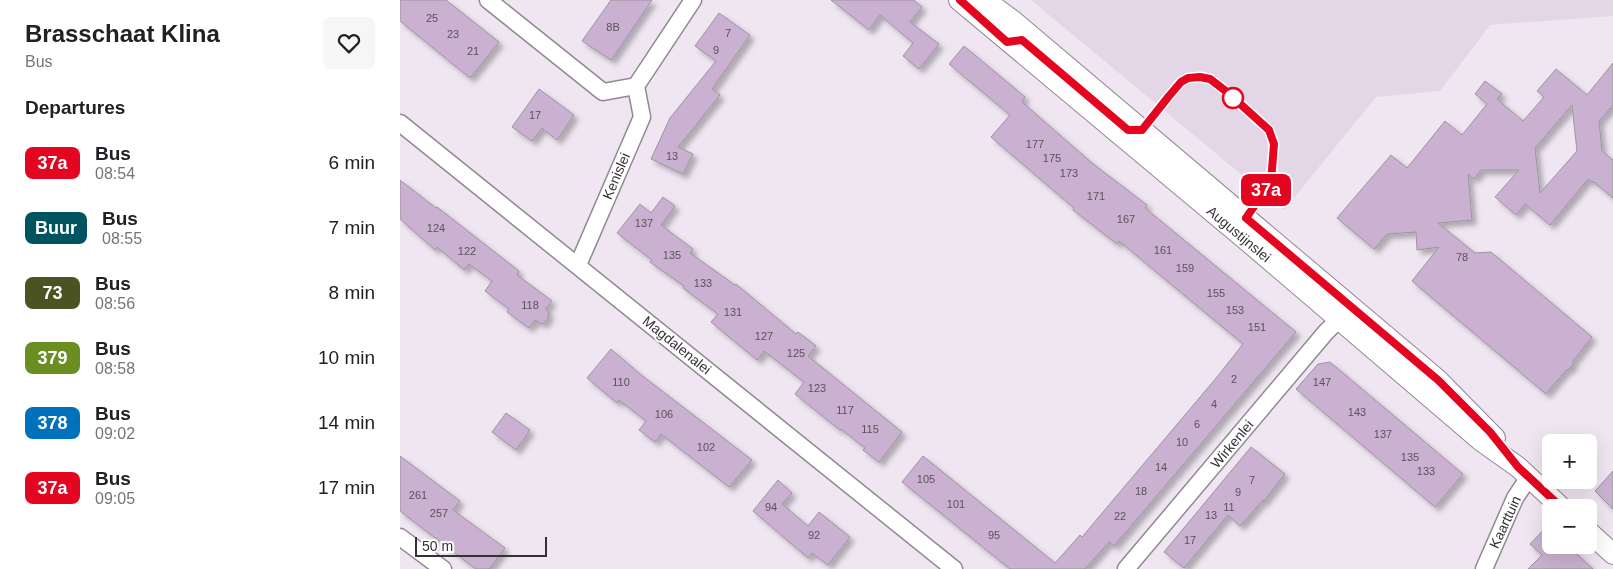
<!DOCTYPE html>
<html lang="en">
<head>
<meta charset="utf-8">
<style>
	body { margin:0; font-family:Arial,sans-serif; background:#f6f6f6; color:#202124; height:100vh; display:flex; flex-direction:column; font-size:19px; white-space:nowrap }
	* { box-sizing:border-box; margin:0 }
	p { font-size:16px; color:#757577 }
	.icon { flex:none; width:28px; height:28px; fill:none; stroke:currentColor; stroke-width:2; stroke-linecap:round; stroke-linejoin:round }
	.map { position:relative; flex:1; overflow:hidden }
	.side { display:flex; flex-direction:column; background:#fff; width:400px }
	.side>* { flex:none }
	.badge { padding:0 10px; border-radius:8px; font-size:18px; line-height:32px }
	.controls { position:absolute; left:1142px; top:434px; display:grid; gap:10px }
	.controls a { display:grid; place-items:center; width:55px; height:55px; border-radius:8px; background:#fff; box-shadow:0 5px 20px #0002; font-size:25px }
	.scale { position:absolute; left:15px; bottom:12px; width:132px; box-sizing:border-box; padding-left:5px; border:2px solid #343135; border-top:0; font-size:14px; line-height:18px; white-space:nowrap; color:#343135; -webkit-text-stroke:4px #fff; paint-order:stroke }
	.map>.badge { position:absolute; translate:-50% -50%; box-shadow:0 0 0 2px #fff }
	h2 { padding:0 25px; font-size:19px; line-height:45px }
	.round { display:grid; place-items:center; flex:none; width:52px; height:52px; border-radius:8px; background:#f6f6f6 }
	.headline { display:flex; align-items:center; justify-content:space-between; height:85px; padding:0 25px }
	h1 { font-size:24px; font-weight:800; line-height:38px }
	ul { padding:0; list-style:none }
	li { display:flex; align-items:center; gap:15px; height:65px; padding:0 25px }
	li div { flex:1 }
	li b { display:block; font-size:19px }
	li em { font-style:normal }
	li .badge { min-width:55px; font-weight:700; text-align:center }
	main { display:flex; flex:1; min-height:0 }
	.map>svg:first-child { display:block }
	.built { fill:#e3d6e7 }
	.building { fill:#cab1d1; stroke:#9c949e; fill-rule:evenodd; filter:url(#shadow) }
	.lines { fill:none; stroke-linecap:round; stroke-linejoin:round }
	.minor-casing { stroke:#908892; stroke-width:19 }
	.tertiary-casing { stroke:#908892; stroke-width:22 }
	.minor { stroke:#fff; stroke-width:16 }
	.tertiary { stroke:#fff; stroke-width:20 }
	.line-casing { stroke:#fff; stroke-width:11 }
	.line { stroke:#e40521; stroke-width:8 }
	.stop-dot { fill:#fff; stroke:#e40521; stroke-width:2.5 }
	.labels { text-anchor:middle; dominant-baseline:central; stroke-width:4; stroke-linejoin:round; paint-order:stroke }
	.number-label { font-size:11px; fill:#5a515c }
	.street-label { font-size:14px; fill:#343135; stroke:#fff }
</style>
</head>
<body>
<main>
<section class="side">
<div class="headline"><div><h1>Brasschaat Klina</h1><p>Bus</p></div><a class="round"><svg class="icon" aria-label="heart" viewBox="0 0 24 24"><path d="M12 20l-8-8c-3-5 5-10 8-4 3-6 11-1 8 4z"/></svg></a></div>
<h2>Departures</h2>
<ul>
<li><span class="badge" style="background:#e40521;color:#fff">37a</span><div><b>Bus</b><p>08:54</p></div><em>6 min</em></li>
<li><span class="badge" style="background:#005460;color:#fff">Buur</span><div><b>Bus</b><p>08:55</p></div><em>7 min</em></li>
<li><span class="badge" style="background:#4a5321;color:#fff">73</span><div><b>Bus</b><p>08:56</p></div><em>8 min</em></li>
<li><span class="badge" style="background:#6b8e23;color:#fff">379</span><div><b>Bus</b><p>08:58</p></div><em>10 min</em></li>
<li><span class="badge" style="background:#0072bc;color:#fff">378</span><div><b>Bus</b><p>09:02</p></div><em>14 min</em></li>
<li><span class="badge" style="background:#e40521;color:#fff">37a</span><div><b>Bus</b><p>09:05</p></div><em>17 min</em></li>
</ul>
</section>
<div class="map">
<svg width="1213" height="569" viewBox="0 0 1213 569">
	<defs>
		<filter id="shadow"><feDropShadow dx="4.5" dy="4.5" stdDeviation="2.5" flood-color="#0004"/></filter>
	</defs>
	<rect width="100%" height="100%" fill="#efe6f1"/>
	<!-- built -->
	<path class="built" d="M631 0H1213V16L1090 25 1040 91 976 97 884 210Z"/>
	<!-- building -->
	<path class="building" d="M0 0H46L99 42 70 78 0 21Z
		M211 0H252L211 60 182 41Z
		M431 0H514L522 7 510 22 539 44 519 69 503 56 513 43 480 15 469 30Z
		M319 13 350 35 312 89 320 95 278 147 293 154 283 174 251 159 270 118 316 61 295 46Z
		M564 46 625 97 622 102 692 163 747 205 745 208 896 332 714 546 709 542 685 569H610L502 482 523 456 655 563 680 535 682 537 703 512 817 377 843 344 719 241 717 244 673 210 674 208 591 137 610 115 549 64Z
		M1213 63V105L1199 121 1202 151 1213 160V198L1194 182V183L1188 179 1150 225 1125 204 1116 215 1095 197 1119 170H1081L1074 179 1068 174 1072 220 1038 223 1075 253 1091 252 1192 337 1173 361V365L1169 369 1166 370 1146 394 1012 281 1039 247 1017 250 1016 232 987 234 974 249 937 218 991 155 1007 168 1045 121 1062 135 1087 104 1075 94 1085 81 1102 94 1097 99 1123 121 1144 97 1137 91 1156 69 1187 95ZM1172 105 1177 151 1140 193 1135 148Z
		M139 89 174 115 157 140 142 128 132 141 112 127Z
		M0 180 36 208 37 207 119 271 117 275 152 301 146 308 149 314 147 320 142 324 135 320 129 328 107 312 109 309 85 291 92 281 69 264 64 270 37 247 35 250 0 219Z
		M263 197 275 206 261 225 293 249 290 253 335 285 336 284 396 334 398 332 416 346 408 356 502 432 479 462 463 450 465 448 441 429 440 430 395 394 404 382 364 351 357 360 311 322 318 314 283 288 284 286 250 262 252 260 217 233 240 204 251 213Z
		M211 349 240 374 352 460 329 487 261 434 255 442 239 430 246 421 219 400 217 403 187 378Z
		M930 362 1063 474 1035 507 896 389 918 364Z
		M106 413 130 430 116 450 92 432Z
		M851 447 885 474 864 501 863 500 840 526 828 515 784 568 764 552Z
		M0 456 60 501 53 510 105 548 89 569H76L0 511Z
		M1213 471V509L1195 491Z
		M378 480 392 493 382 504 408 526 419 512 450 537 428 565 412 553 408 558 353 511Z
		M1151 522V545H1167L1193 569H1128L1142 555 1130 544Z"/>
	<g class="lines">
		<!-- minor casing -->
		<g class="minor-casing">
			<path id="minor" d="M88 0 203 92 236 86
				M0 123 554 569
				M178 265 242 117 236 86 293 0
				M0 537 43 569
				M726 569 926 332 939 319
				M1084 569 1115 498 1129 477"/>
		</g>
		<!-- tertiary casing -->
		<g class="tertiary-casing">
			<path id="tertiary" d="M559 0 845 239 1080 440 1118 467 1162 508
				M585 0 612 20 1038 380 1095 438
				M1189 532 1213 554"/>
		</g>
		<!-- minor -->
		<use href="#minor" class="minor"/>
		<!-- tertiary -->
		<use href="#tertiary" class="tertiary"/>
	</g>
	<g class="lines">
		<!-- line casing -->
		<g class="line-casing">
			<path id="line" d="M560 0 607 42 622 40 728 130H742L769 96 781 82 788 78 800 77 810 79 827 92 869 130 874 144 871 182 846 218 1038 380 1090 432 1118 467 1162 508"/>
		</g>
		<!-- line -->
		<use href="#line" class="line"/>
	</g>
	<!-- markers -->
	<circle class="stop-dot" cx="833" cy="98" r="10"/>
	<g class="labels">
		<!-- number labels -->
		<g class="number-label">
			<text x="32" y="18">25</text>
			<text x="213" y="27">8B</text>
			<text x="328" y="33">7</text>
			<text x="53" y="34">23</text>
			<text x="316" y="50">9</text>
			<text x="73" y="51">21</text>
			<text x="135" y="115">17</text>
			<text x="635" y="144">177</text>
			<text x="272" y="156">13</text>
			<text x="652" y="158">175</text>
			<text x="669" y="173">173</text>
			<text x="696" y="196">171</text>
			<text x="726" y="219">167</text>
			<text x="244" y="223">137</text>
			<text x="36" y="228">124</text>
			<text x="763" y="250">161</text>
			<text x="67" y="251">122</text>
			<text x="272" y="255">135</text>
			<text x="1062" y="257">78</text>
			<text x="785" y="268">159</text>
			<text x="303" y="283">133</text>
			<text x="816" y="293">155</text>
			<text x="130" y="305">118</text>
			<text x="835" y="310">153</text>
			<text x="333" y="312">131</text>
			<text x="857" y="327">151</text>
			<text x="364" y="336">127</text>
			<text x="396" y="353">125</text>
			<text x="834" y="379">2</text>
			<text x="221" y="382">110</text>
			<text x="922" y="382">147</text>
			<text x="417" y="388">123</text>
			<text x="814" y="404">4</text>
			<text x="445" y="410">117</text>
			<text x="957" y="412">143</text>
			<text x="264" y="414">106</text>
			<text x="797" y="424">6</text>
			<text x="470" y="429">115</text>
			<text x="983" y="434">137</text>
			<text x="782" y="442">10</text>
			<text x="306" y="447">102</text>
			<text x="1010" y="457">135</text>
			<text x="761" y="467">14</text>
			<text x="1026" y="471">133</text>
			<text x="526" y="479">105</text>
			<text x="852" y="480">7</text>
			<text x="741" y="491">18</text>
			<text x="838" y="492">9</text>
			<text x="18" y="495">261</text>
			<text x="556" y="504">101</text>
			<text x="371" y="507">94</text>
			<text x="829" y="507">11</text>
			<text x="39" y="513">257</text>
			<text x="811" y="515">13</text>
			<text x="720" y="516">22</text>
			<text x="414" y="535">92</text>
			<text x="594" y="535">95</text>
			<text x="790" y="540">17</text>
		</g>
		<!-- street labels -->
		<g class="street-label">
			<text transform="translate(216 176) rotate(-67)">Kenislei</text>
			<text transform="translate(839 234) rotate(40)">Augustijnslei</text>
			<text transform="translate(277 345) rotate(39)">Magdalenalei</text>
			<text transform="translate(832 444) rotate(-50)">Wirkenlei</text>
			<text transform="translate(1105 522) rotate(-65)">Kaarttuin</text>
		</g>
	</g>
</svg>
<div class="controls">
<a>+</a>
<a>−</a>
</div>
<div class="scale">50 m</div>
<b class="badge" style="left:866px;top:190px;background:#e40521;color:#fff">37a</b>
</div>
</main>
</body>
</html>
